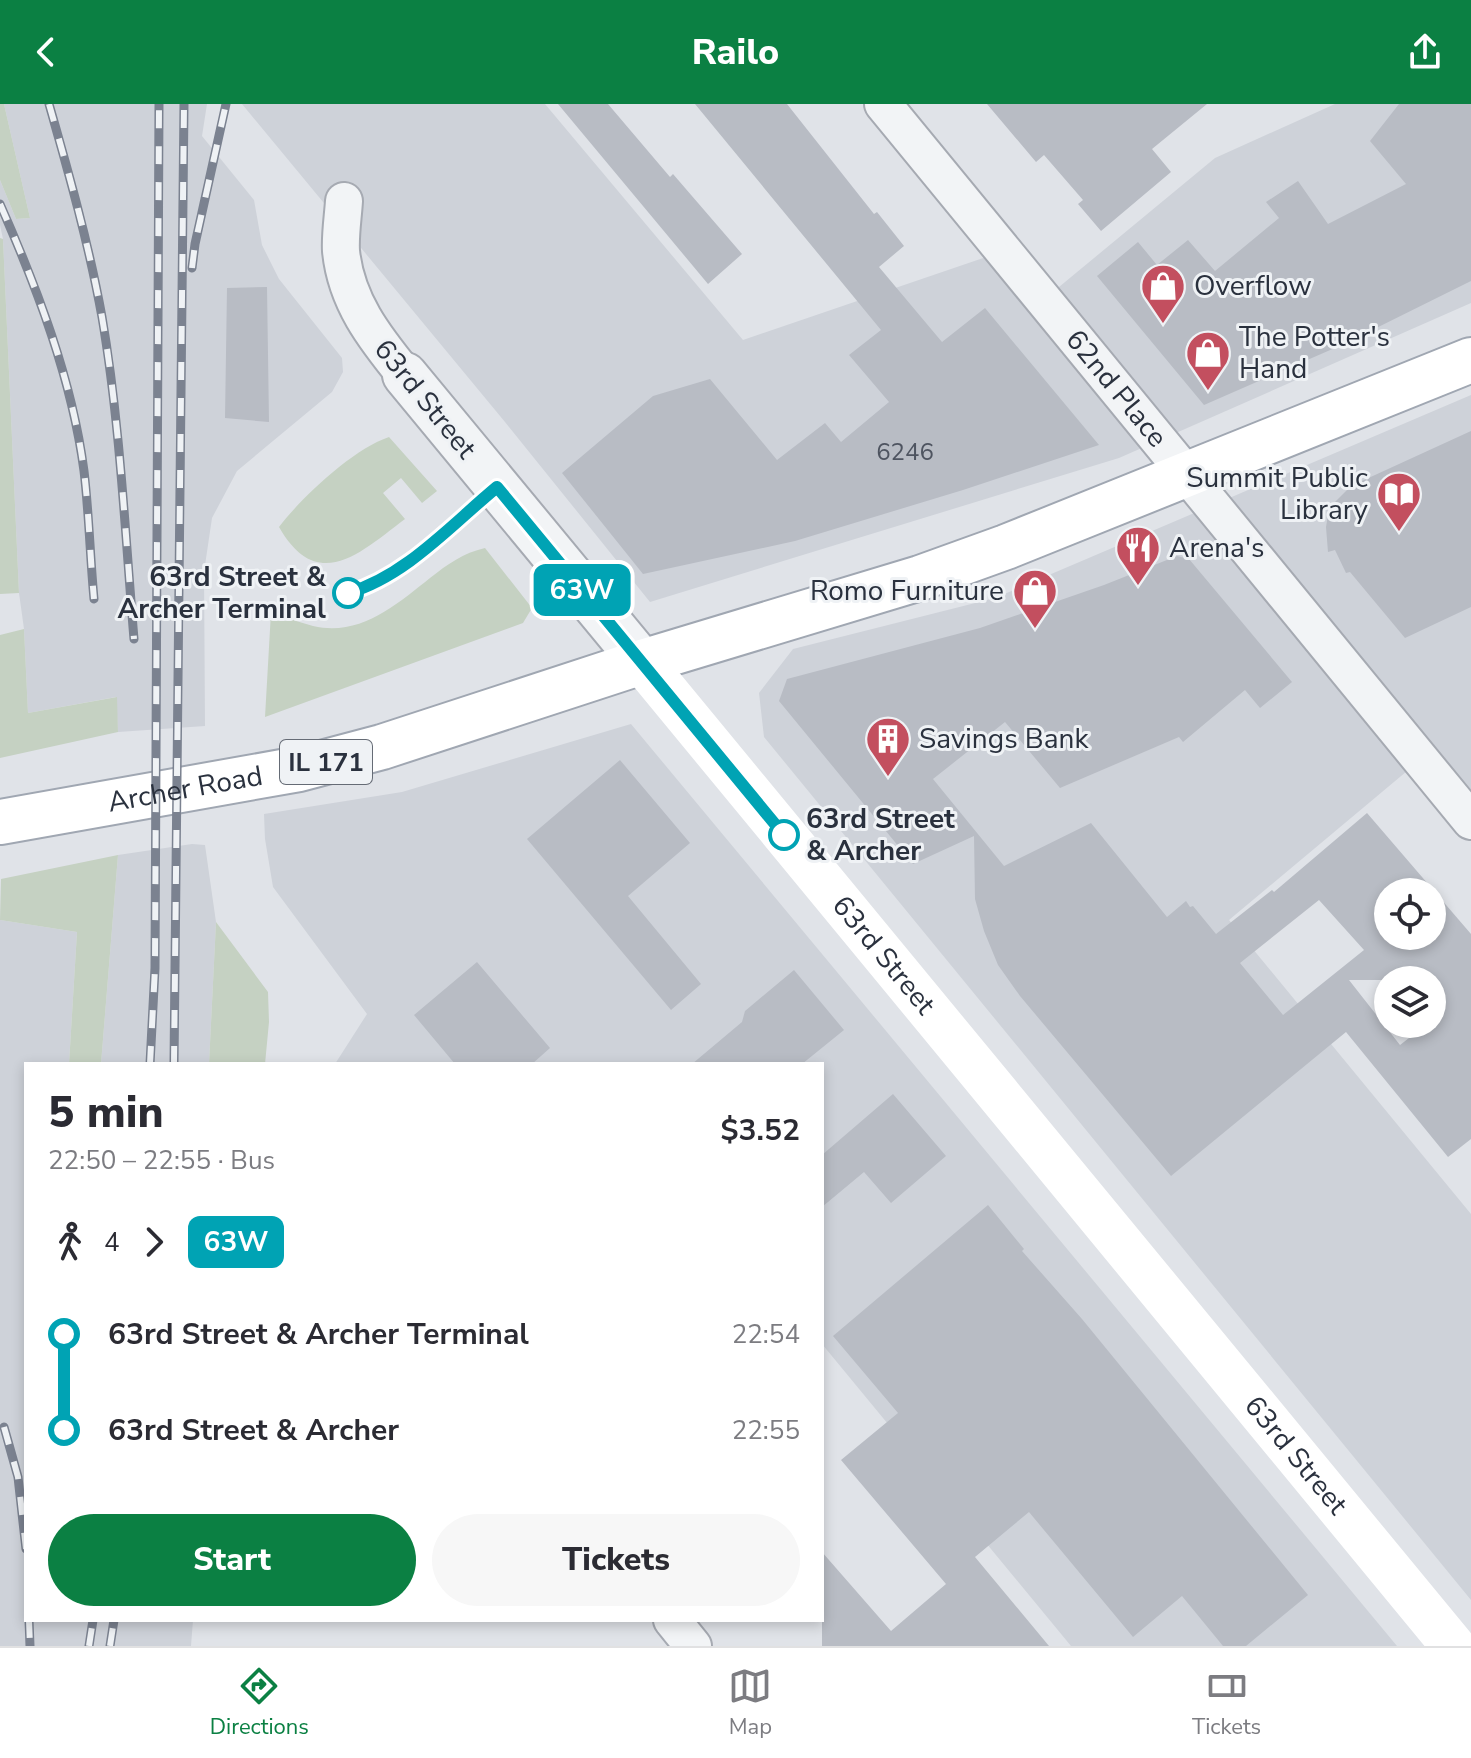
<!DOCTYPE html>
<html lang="en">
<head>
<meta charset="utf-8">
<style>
	body { margin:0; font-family:"Nunito Sans",sans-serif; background:#f7f7f7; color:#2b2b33; height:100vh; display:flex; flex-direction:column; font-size:30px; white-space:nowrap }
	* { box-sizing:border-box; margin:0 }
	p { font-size:26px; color:#7c7c81 }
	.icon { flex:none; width:44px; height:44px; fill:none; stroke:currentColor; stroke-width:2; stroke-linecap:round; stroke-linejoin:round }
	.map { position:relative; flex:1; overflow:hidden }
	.sheet { position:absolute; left:24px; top:958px; width:800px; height:560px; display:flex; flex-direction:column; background:#fff; border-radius:0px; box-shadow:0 4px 12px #0003 }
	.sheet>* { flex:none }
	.badge { padding:0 16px; border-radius:12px; font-size:28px; line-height:52px }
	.buttons { position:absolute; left:1374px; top:774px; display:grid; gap:16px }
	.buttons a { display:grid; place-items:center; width:72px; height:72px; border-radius:50%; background:#fff; box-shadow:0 4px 12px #0003; font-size:40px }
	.map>.badge { position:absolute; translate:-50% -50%; box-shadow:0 0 0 4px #fff }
	.legs { display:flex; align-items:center; gap:12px; height:88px; padding:0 24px; font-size:26px }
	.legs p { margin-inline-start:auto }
	.overview { display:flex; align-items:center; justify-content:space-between; height:136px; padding:0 24px }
	h1 { font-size:44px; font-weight:800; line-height:60px }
	.primary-button { display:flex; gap:16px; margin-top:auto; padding:16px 24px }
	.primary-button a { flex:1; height:92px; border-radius:48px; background:#0b8043; color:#fff; font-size:32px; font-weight:800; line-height:92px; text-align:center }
	.primary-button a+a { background:#f7f7f7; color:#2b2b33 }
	ul { padding:0 24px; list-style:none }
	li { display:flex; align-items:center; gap:28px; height:96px; font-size:30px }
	li i { display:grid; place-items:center; width:12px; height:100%; margin:0 10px; background:currentColor }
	li i::after { content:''; width:20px; height:20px; margin:-10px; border:6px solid; border-radius:50%; background:#fff }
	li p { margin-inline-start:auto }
	li:first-child i { background:linear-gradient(#0000 50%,currentColor 0) }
	li:last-child i { background:linear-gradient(currentColor 50%,#0000 0) }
	header { display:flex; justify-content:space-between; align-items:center; height:104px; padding:0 24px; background:#0b8043; color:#fff; font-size:36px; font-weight:800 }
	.dock { display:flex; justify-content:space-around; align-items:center; height:112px; border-top:2px solid #e1e1e2; background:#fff; font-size:22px; color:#7c7c81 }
	.dock a { display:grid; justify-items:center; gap:4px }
	.dock .selected { color:#0b8043 }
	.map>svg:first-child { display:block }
	.built { fill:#ced2d9 }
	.green { fill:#c5d1c2 }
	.building { fill:#b8bcc4; fill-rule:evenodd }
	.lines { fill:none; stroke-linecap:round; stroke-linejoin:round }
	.minor-casing { stroke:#a6aab2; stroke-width:40 }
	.tertiary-casing { stroke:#a6aab2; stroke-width:48 }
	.primary-casing { stroke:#a0a7b2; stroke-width:48 }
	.minor { stroke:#f2f4f6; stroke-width:36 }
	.tertiary { stroke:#f2f4f6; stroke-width:44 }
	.secondary { stroke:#fff; stroke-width:44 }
	.primary { stroke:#fff; stroke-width:44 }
	.rail-casing { stroke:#7b8290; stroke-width:9 }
	.rail { stroke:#eff2f5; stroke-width:6; stroke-dasharray:18; stroke-linecap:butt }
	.line-1-casing { stroke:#fff; stroke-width:18 }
	.line-1 { stroke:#00a3b4; stroke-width:12 }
	.stop-1-dot { fill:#fff; stroke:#00a3b4; stroke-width:4 }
	.labels { text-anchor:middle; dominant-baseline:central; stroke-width:6; stroke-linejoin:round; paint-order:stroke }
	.number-label { font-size:24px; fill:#4e5460 }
	.shield { fill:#eff2f5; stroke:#656b75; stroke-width:2 }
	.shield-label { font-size:26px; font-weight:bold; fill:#2a313e }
	.poi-label { font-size:28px; fill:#2a313e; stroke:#eff2f5; text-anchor:start }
	.street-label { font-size:28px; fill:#2a313e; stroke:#eff2f5 }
	.stop-label { font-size:28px; font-weight:bold; fill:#2a313e; stroke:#eff2f5; text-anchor:end }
</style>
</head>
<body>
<header><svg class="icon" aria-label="back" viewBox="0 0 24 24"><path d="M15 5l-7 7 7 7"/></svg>Railo<svg class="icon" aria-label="share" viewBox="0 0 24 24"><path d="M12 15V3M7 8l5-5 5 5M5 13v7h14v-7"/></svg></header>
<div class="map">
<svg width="1471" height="1542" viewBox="0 0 1471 1542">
	<rect width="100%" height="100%" fill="#e0e3e8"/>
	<!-- built -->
	<path class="built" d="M4 0H207L202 32 254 96 262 141 279 175 342 254 343 268 332 288 237 367 212 414 204 468 205 622 118 628 116 593 28 609 24 525 19 489 3 135 0 121V76L16 115 30 114Z
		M242 0H545L743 236 992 151 1036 202 1215 54 1335 0H1471V199L1119 354 650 498 505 318Z
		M1471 291V706L1425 652 1229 816 1471 1110V1496L764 633 759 589 793 545 995 494Z
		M631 620 1397 1542H1071L822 1240V960H335L367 910 273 783 265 735 264 710 402 688Z
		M192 740 205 741 216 818 209 960H101L118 751Z
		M0 816 77 828 69 960H26V1516H193L191 1542H0Z"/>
	<!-- green -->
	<path class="green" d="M0 0H4L30 114 16 115 0 76Z
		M0 134 3 135 19 489 0 490Z
		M389 333 437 387 422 399 401 374 383 389 405 415C361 448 318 491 279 423 302 393 353 345 389 333Z
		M485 444 532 504 523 519 265 613 271 508C284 513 298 518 313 522 360 533 396 501 430 474 448 460 463 449 485 444Z
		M24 525 28 609 117 593 118 628 0 654V531Z
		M118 751 101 960H69L77 828 0 816 1 775Z
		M216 818 268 888 269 918 265 960H209Z"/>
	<!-- building -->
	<path class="building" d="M558 0H608L670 73 673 70 742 150 708 180Z
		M695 0H787L874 110 877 108 904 142 879 163 942 238 985 204 1099 341 963 386 795 437 643 470 562 369 653 292 710 275 777 356 825 319 841 338 889 298 849 251 881 226Z
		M987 0H1207L1152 45 1171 68 1101 127 1078 100 1083 96 1044 51 1036 58Z
		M1399 0H1471V177L1344 240 1204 301 1097 172 1138 138 1157 161 1188 136 1215 167 1279 114 1266 98 1298 77 1328 120 1406 80 1370 37Z
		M267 183 269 318 225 314 227 184Z
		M1471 327V503L1405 534 1350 468 1346 469 1335 446 1328 448 1326 423 1328 411 1334 399 1351 382Z
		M1177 452 1189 455 1292 578 1260 604 1245 586 1183 638 1179 633 1060 684 1005 618 933 675 1004 762 1091 719 1167 813 1186 797 1190 803 1193 802 1216 830 1272 786 1274 788 1367 709 1471 830V1035L1448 1053 1346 928 1171 1072 1020 892 998 861 984 827 975 795 974 732 913 760 779 597 787 575 980 524 1104 481ZM1388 788H1432V832H1388ZM1319 796 1364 846 1283 911 1240 859ZM1349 876H1432V920H1427L1400 941Z
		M620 656 690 739 628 792 701 880 671 906 527 735Z
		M477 858 550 944 532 960H455L414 911Z
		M794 866 844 926 802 960H692L742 918 745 907Z
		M893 990 946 1052 891 1099 864 1068 822 1103V1051Z
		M988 1101 1024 1145 1022 1147 1082 1215 1308 1491 1246 1542H1223L1182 1492 1133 1533 1029 1408 975 1453 1049 1542H822V1448L891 1527 946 1480 841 1356 898 1309 833 1232Z"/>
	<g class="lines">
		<!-- minor casing -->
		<g class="minor-casing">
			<g id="minor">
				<path id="s1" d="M883 0 1471 717"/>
				<path d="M344 97C343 113 340 131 341 147 346 197 374 233 405 271"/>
				<path d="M672 1516 693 1542"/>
			</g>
		</g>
		<!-- tertiary casing -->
		<g class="tertiary-casing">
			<path id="tertiary" d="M405 271 642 558"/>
		</g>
		<!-- primary casing -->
		<g class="primary-casing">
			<g id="primary">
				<path id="s3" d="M0 718 299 665 382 643 642 558 920 474 1006 443 1471 256"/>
			</g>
		</g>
		<!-- minor -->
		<use href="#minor" class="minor"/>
		<!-- tertiary -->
		<use href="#tertiary" class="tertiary"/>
		<!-- secondary -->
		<path class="secondary" id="s2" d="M642 558 1453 1542"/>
		<!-- primary -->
		<use href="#primary" class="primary"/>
		<!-- rail casing -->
		<g class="rail-casing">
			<path id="rail" d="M49 0C69 70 89 141 102 213 120 319 125 428 134 535
				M0 100C37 184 72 275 84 367 89 409 90 452 94 495
				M192 164 195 140 226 0
				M150 960 155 864 159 0
				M174 960 184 0
				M4 1323 18 1373 26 1445
				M29 1516 30 1542
				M89 1542 93 1516
				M110 1542 114 1516"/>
		</g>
		<!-- rail -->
		<use href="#rail" class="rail"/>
	</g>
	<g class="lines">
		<!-- line-1 casing -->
		<g class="line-1-casing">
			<path id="line-1" d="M348 489C406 472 451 421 497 383L784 731"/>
		</g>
		<!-- line-1 -->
		<use href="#line-1" class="line-1"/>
	</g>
	<!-- icons -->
	<defs>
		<g id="shop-pin" transform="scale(2.3)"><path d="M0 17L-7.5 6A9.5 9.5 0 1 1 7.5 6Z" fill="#c34f5f" stroke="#eff2f5"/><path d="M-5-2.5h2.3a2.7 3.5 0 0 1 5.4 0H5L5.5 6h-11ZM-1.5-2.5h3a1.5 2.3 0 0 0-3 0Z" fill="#fff"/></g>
		<g id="library-pin" transform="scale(2.3)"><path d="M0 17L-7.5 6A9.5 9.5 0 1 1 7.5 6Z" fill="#c34f5f" stroke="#eff2f5"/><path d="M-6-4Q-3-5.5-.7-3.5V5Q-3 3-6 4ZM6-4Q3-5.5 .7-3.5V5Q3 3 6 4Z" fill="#fff"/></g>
		<g id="restaurant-pin" transform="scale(2.3)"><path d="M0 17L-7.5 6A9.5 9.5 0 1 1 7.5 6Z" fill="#c34f5f" stroke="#eff2f5"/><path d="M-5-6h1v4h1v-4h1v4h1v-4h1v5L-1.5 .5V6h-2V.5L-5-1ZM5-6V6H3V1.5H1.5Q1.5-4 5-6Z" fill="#fff"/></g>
		<g id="building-pin" transform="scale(2.3)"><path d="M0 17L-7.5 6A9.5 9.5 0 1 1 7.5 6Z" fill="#c34f5f" stroke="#eff2f5"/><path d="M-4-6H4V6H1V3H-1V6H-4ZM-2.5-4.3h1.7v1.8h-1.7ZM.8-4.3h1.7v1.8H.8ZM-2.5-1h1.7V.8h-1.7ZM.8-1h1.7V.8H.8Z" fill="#fff"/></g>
	</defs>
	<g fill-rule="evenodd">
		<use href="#shop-pin" x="1163" y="182"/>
		<use href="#shop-pin" x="1208" y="249"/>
		<use href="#library-pin" x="1399" y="390"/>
		<use href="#restaurant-pin" x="1138" y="444"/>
		<use href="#shop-pin" x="1035" y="487"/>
		<use href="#building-pin" x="888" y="635"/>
	</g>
	<!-- markers -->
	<g class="stop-1-dot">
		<circle cx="348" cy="489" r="14"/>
		<circle cx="784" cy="731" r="14"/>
	</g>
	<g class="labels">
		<!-- number labels -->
		<g class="number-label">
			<text x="905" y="348">6246</text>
		</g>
		<!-- shield labels -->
		<rect class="shield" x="280" y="636" width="92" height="44" rx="6"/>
		<g class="shield-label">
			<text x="326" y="658">IL 171</text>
		</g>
		<!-- poi labels -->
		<g class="poi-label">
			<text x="1194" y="182">Overflow</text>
			<text x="1239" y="233">The Potter's<tspan x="1239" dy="32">Hand</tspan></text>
			<text x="1368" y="374" text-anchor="end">Summit Public<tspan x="1368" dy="32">Library</tspan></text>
			<text x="1169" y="444">Arena's</text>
			<text x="1004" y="487" text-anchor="end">Romo Furniture</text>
			<text x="919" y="635">Savings Bank</text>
		</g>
		<!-- street labels -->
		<g class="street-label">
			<text stroke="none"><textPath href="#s1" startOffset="368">62nd Place</textPath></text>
			<text transform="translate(425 295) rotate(51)">63rd Street</text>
			<text stroke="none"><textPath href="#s3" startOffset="188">Archer Road</textPath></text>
			<text stroke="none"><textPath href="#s2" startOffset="380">63rd Street</textPath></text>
			<text stroke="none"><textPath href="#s2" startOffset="1028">63rd Street</textPath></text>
		</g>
		<!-- stop labels -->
		<g class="stop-label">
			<text x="326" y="473">63rd Street &amp;<tspan x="326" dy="32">Archer Terminal</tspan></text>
			<text x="806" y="715" text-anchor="start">63rd Street<tspan x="806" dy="32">&amp; Archer</tspan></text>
		</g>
	</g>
</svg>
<div class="buttons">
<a><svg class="icon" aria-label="locate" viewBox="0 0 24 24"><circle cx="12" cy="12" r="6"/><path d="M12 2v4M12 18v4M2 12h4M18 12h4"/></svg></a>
<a><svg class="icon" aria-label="layers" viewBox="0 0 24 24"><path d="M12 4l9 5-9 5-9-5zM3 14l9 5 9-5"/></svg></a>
</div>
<b class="badge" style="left:582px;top:486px;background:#00a3b4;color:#fff">63W</b>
<section class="sheet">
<div class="overview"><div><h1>5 min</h1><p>22:50 – 22:55 · Bus</p></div><b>$3.52</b></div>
<div class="legs"><svg class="icon" aria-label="walk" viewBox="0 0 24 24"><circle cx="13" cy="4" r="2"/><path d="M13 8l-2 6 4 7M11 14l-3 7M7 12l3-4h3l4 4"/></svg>4<svg class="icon" aria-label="forward" viewBox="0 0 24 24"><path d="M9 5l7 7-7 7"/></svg><b class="badge" style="background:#00a3b4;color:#fff">63W</b></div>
<ul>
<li><i style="color:#00a3b4"></i><b>63rd Street &amp; Archer Terminal</b><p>22:54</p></li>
<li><i style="color:#00a3b4"></i><b>63rd Street &amp; Archer</b><p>22:55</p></li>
</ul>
<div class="primary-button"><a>Start</a><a>Tickets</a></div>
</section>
</div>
<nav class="dock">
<a class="selected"><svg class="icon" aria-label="directions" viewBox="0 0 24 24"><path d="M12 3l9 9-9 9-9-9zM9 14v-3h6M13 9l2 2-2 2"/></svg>Directions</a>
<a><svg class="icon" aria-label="map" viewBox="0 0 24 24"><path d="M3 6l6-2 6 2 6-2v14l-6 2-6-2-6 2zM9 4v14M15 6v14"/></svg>Map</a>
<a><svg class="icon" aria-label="tickets" viewBox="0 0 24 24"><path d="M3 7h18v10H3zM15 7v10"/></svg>Tickets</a>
</nav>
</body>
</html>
